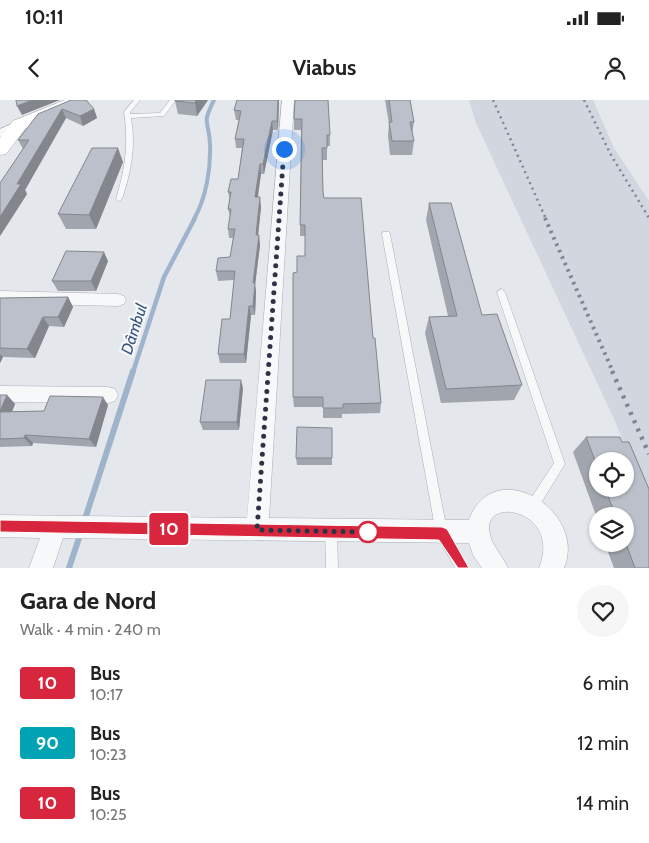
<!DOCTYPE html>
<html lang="en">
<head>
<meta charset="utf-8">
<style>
	body { margin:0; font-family:Cabin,sans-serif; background:#f6f6f6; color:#222; height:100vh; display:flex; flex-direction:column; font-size:19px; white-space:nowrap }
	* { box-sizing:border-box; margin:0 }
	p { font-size:16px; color:#767676 }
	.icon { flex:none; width:28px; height:28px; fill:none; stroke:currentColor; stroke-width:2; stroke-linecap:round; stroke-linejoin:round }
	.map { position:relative; height:468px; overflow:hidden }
	.panel { display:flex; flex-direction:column; background:#fff; flex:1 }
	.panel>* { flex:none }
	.badge { padding:0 10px; border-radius:4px; font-size:18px; line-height:32px }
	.buttons { position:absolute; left:589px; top:352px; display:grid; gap:10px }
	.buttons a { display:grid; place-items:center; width:45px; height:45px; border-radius:50%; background:#fff; box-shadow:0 1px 4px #0004; font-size:25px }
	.you { position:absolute; width:25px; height:25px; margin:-12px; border:4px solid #fff; border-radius:50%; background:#1a73e8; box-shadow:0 0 0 8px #1a73e833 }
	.map>.badge { position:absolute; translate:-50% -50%; box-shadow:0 0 0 2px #fff }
	.round { display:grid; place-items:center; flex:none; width:52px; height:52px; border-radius:26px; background:#f6f6f6 }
	.overview { display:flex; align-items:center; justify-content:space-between; height:85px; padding:0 20px }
	h1 { font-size:24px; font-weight:700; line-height:38px }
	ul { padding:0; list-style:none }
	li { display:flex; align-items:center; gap:15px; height:60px; padding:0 20px }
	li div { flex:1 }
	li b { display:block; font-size:19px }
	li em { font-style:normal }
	li .badge { min-width:55px; font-weight:700; text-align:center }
	.status { display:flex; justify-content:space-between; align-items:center; height:35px; padding:0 25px; background:#fff; direction:ltr }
	.status svg { height:14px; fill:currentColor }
	header { display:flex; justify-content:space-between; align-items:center; height:65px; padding:0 20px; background:#fff; font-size:22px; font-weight:700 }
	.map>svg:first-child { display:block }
	.built { fill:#d2d6de }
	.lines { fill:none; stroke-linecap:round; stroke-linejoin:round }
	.stream-far2 { stroke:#9fb4cc; stroke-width:4 }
	.stream-far1 { stroke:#9fb4cc; stroke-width:4.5 }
	.stream { stroke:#9fb4cc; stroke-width:6 }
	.service-casing { stroke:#a9aeb7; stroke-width:1 }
	.minor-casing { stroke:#a9aeb7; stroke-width:1 }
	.secondary-casing { stroke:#a9aeb7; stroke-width:1 }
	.service { fill:#f7f8fa; fill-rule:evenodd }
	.minor { fill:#f7f8fa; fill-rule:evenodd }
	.secondary { fill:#fff; fill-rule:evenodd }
	.rail-far2 { stroke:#7d8696; stroke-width:2.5; stroke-dasharray:2 4; stroke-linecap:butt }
	.rail-far1 { stroke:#7d8696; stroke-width:4; stroke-dasharray:2.5 4.5; stroke-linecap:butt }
	.rail { stroke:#7d8696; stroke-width:4.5; stroke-dasharray:3 6; stroke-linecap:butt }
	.wall { fill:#a1a5ae; fill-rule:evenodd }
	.shaded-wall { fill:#83868d }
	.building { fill:#bbc0ca; stroke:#83868d }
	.line { fill:#d7263d; stroke:#fff }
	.walk { stroke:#2b3445; stroke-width:5; stroke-dasharray:0 9 }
	.stop-dot { fill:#fff; stroke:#d7263d; stroke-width:2.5 }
	.labels { text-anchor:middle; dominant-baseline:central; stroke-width:5; stroke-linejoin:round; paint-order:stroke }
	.water-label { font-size:16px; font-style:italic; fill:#34527a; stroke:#f4f6f9 }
</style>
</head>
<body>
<div class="status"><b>10:11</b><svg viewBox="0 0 49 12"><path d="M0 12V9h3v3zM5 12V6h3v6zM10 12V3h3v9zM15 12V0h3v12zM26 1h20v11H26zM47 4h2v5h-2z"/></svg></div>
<header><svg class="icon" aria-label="back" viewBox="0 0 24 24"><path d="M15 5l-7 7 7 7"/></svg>Viabus<svg class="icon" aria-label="person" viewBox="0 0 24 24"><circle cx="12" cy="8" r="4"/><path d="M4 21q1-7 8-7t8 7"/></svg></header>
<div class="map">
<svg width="649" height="468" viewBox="0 0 649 468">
	<rect width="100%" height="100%" fill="#e4e7ec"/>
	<!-- built -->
	<path class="built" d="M469 0H593L614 48 649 101V404L614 319 476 23Z"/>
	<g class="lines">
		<!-- stream-far2 -->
		<path class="stream-far2" d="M194 119C206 98 211 69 210 44 209 19 201 26 214 0"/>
		<!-- stream-far1 -->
		<path class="stream-far1" d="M133 272 164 177 195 118"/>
		<!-- stream -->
		<path class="stream" d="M84 422 133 271
			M69 468 81 432"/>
		<!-- service casing -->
		<g class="service-casing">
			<path id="service" d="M134 0H140L130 12V14L160 13 170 0H176L164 16 131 18C136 46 131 72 122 99L119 101 116 99C125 70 129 43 124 12Z
				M383 132H389L390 134 447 431 468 468H455L436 433 382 134Z
				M501 189 505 192 565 364 536 411 532 413 528 411 526 407 528 403 554 363 497 192Z
				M331 425 335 427 337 431 338 468H326L325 431 327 427Z"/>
		</g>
		<!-- minor casing -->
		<g class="minor-casing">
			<path id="minor" d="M282 0H294L269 418 469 420C493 353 588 410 564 468H539C562 412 486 395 489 430 491 445 502 455 508 468H482L473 455 469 443 63 438 53 468H29L40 438 0 437V415L247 418Z
				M19 21 25 25 23 28 0 37V29Z
				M0 191 118 194 124 196 126 200 124 204 118 206 0 203Z
				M0 286 108 287 115 289 118 295 115 301 108 303 0 302Z"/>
		</g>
		<!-- secondary casing -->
		<g class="secondary-casing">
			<path id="secondary" d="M65 0H87L85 3 25 29 6 54 0 55V38L13 21Z"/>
		</g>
		<!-- service -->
		<use href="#service" class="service"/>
		<!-- minor -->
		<use href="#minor" class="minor"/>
		<!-- secondary -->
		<use href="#secondary" class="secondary"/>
		<!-- rail-far2 -->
		<path class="rail-far2" d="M493 0 546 119
			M584 0 611 55 649 118"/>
		<!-- rail-far1 -->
		<path class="rail-far1" d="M545 118 613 272"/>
		<!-- rail -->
		<path class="rail" d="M612 271 649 354"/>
	</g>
	<!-- wall -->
	<path class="wall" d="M71 0 94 9 97 18 83 26 66 18 25 90 27 94 0 136 23 49 18 40Z
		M208 0 197 16 178 14 175 1Z
		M237 0H279L278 30H273L264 74H261L258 97 261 107 258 135 260 145 255 185 256 192 255 215H251L246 263H220L218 254 230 219 234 180 218 181 216 171 230 157 233 138H229L228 129 230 116 228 109 230 100 228 92 238 79 242 48H236L235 39 239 20H236L234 10Z
		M295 0 330 35V46H327V60H322L323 92 324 98 373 238 381 303 380 313 342 314V318H323V307H294L293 297 297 172 305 156V136H300V125L301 30H294V19Z
		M385 0H410L414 22 412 34 414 41 412 55H390L388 36 389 24Z
		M123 62 96 129H66L58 114Z
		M429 103 482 215 522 285 514 300 441 303 425 233 429 217 448 216 426 120Z
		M108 161 96 191H58L52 181Z
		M68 197 73 207 64 227 49 226 35 258 3 257 0 263V198Z
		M243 288 239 330H203L200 322Z
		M0 295H7L15 304 12 312 44 311 108 305 96 347 33 343 32 346 0 347Z
		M332 328V365H297L296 358Z
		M586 337 622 342 649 468H614L605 444H625V416H598V421L573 352ZM598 361 625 389H598Z"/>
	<!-- shaded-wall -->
	<path class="shaded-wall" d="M32 0H60L22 15 17 6Z
		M196 0H208L197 16 195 3Z
		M278 0H279L278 30 277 21Z
		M62 9 66 18 25 90 27 94 0 136V117L17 84Z
		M94 9 97 18 83 26 80 16Z
		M272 21 273 30 264 74 263 64Z
		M118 48 123 62 96 129 89 115Z
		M260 64 261 74 256 107 255 97Z
		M260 97 261 107 257 145 256 135Z
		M259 135 260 145 255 185 256 192 255 215 253 206V183Z
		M104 152 108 161 96 191 91 181Z
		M68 197 73 207 64 227 58 217Z
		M249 206 251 215 246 263 244 254Z
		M43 217 49 226 35 258 27 249Z
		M0 254 3 257 0 263Z
		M241 280 243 288 239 330 237 322Z
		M7 295 15 304 8 320 0 312Z
		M103 297 108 305 96 347 89 339Z
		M25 335 33 343 32 346 24 338Z"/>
	<!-- building -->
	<path class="building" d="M16 0H32L17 6Z
		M71 0H86L94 9 80 16 62 9 17 84H21L0 117V83L29 40H18L38 14Z
		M175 0H196L195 3 175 1Z
		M237 0H278L277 21H272L263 64H260L255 97H260L256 135H259L253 183H255L253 206H249L244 254H218L222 219H230L235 171H216L218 158 230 157 235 129H228L231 109H228L231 92H228L231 79H238L244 39H235L241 11 234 10Z
		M295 0H328L330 35H327V48H322L323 92 324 98H361L373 238H375L381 303 343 304V308H323V297H293V173L297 172V156H305V125H300L302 19H294Z
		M389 0H410L414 22H410L414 41H392L389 22H392Z
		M92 48H118L89 115 58 114Z
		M429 103H451L482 215 497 214 522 285 446 289 429 217 457 216Z
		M66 151 104 152 91 181H52Z
		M68 197 58 217H43L27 249 0 248V198Z
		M206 280H241L237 322H200Z
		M0 295H7L0 311Z
		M50 296 103 297 89 339 25 335 24 338 0 339V312L44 311Z
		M297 327 332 328V358H296Z
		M586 337H620L622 342H629L649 389V468H635L625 441V416H616L605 389H625V361H598V368Z"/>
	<!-- line -->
	<path class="line" d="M0 420 442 427 447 429 469 468H458L439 440 0 432Z"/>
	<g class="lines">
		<!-- walk -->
		<path class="walk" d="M284 49 257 430 368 432"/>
	</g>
	<!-- markers -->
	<circle class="stop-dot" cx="368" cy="432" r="10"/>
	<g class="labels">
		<!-- water labels -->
		<g class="water-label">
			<text transform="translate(134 229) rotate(-72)">Dâmbul</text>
		</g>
	</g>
</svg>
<div class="buttons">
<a><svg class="icon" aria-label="locate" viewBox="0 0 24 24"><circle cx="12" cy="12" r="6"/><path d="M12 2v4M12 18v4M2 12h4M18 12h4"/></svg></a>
<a><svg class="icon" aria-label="layers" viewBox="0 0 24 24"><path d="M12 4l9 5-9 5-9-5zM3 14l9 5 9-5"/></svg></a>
</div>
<div class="you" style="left:284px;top:49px"></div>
<b class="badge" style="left:169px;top:429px;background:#d7263d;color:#fff">10</b>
</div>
<section class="panel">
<div class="overview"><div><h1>Gara de Nord</h1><p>Walk · 4 min · 240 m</p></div><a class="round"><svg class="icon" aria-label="heart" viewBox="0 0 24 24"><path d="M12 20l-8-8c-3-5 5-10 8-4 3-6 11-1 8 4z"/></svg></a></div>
<ul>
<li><span class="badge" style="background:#d7263d;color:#fff">10</span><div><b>Bus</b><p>10:17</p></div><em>6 min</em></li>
<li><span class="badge" style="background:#00a3b4;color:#fff">90</span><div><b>Bus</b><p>10:23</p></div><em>12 min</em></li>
<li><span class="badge" style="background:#d7263d;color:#fff">10</span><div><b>Bus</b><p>10:25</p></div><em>14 min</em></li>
</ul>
</section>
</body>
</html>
